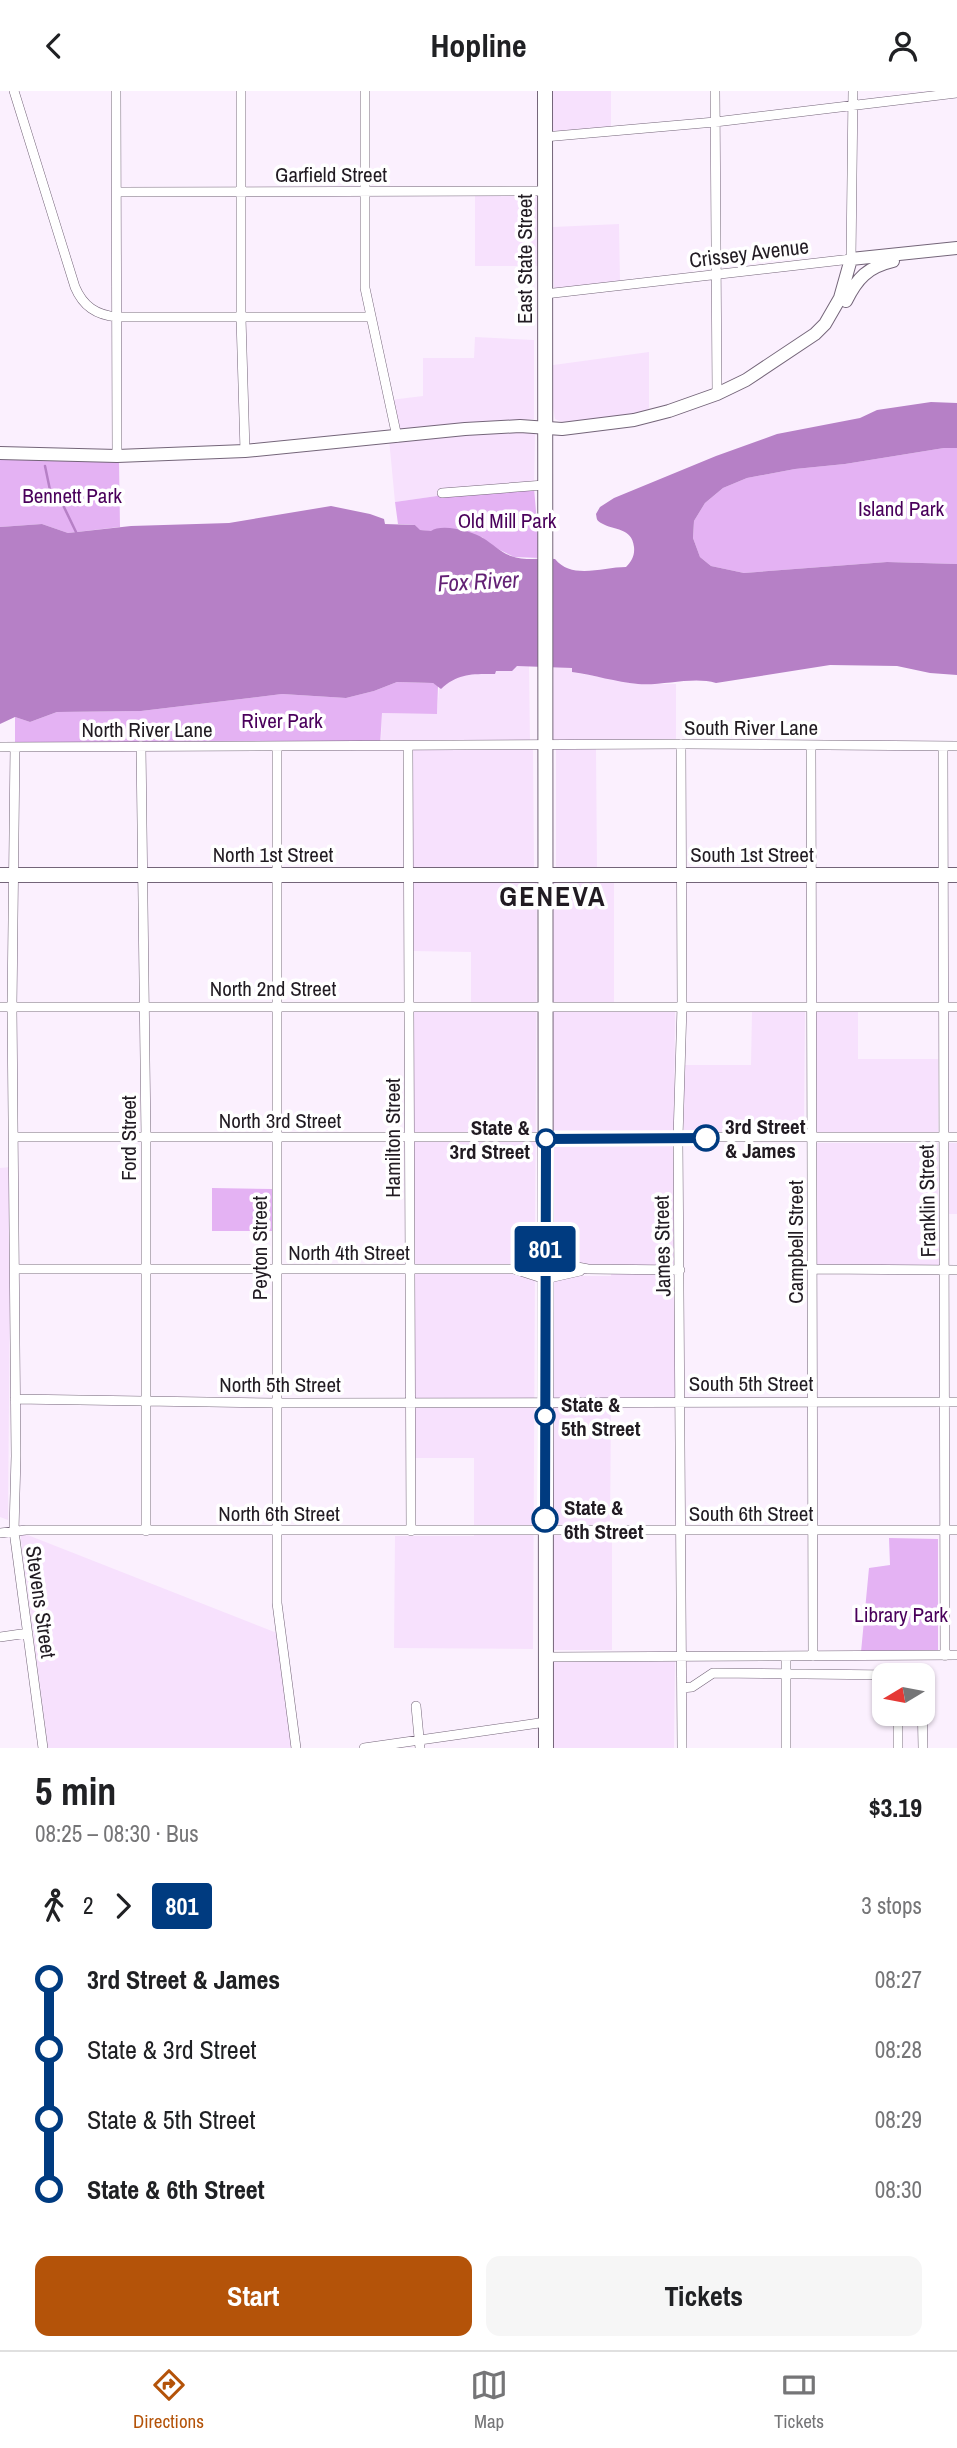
<!DOCTYPE html>
<html lang="en">
<head>
<meta charset="utf-8">
<style>
	body { margin:0; font-family:"Archivo Narrow",sans-serif; background:#f6f6f6; color:#202124; height:100vh; display:flex; flex-direction:column; font-size:26px; white-space:nowrap }
	* { box-sizing:border-box; margin:0 }
	p { font-size:23px; color:#757577 }
	.icon { flex:none; width:38px; height:38px; fill:none; stroke:currentColor; stroke-width:2; stroke-linecap:round; stroke-linejoin:round }
	.map { position:relative; height:1657px; overflow:hidden }
	.details { display:flex; flex-direction:column; background:#fff; flex:1 }
	.details>* { flex:none }
	.badge { padding:0 14px; border-radius:5px; font-size:24px; line-height:46px }
	.needle { width:46px; rotate:260deg }
	.buttons { position:absolute; left:872px; top:1572px; display:grid; gap:14px }
	.buttons a { display:grid; place-items:center; width:63px; height:63px; border-radius:14px; background:#fff; box-shadow:0 2px 5px #0004; font-size:35px }
	.map>.badge { position:absolute; translate:-50% -50%; box-shadow:0 0 0 4px #fff }
	.legs { display:flex; align-items:center; gap:10px; height:77px; padding:0 35px; font-size:23px }
	.legs p { margin-inline-start:auto }
	.head { display:flex; align-items:center; justify-content:space-between; height:119px; padding:0 35px }
	h1 { font-size:38px; font-weight:700; line-height:52px }
	.button { display:flex; gap:14px; margin-top:auto; padding:14px 35px }
	.button a { flex:1; height:80px; border-radius:14px; background:#b45309; color:#fff; font-size:28px; font-weight:700; line-height:80px; text-align:center }
	.button a+a { background:#f6f6f6; color:#202124 }
	ul { padding:0 35px; list-style:none }
	li { display:flex; align-items:center; gap:24px; height:70px; font-size:26px }
	li i { display:grid; place-items:center; width:10px; height:100%; margin:0 9px; background:currentColor }
	li i::after { content:''; width:18px; height:18px; margin:-9px; border:5px solid; border-radius:50%; background:#fff }
	li p { margin-inline-start:auto }
	li:first-child i { background:linear-gradient(#0000 50%,currentColor 0) }
	li:last-child i { background:linear-gradient(currentColor 50%,#0000 0) }
	header { display:flex; justify-content:space-between; align-items:center; height:91px; padding:0 35px; background:#fff; font-size:32px; font-weight:700 }
	.tab-bar { display:flex; justify-content:space-around; align-items:center; height:98px; border-top:2px solid #e0e0e0; background:#fff; font-size:19px; color:#757577 }
	.tab-bar a { display:grid; justify-items:center; gap:4px }
	.tab-bar .selected { color:#b45309 }
	.map>svg:first-child { display:block }
	.built { fill:#f7e1fd }
	.green { fill:#e4b2f3 }
	.water { fill:#b680c6 }
	.lines { fill:none; stroke-linecap:round; stroke-linejoin:round }
	.stream { stroke:#b680c6; stroke-width:2.5 }
	.minor-casing { stroke:#746579; stroke-width:10 }
	.secondary-casing { stroke:#746579; stroke-width:14 }
	.primary-casing { stroke:#746579; stroke-width:16 }
	.minor { stroke:#fff; stroke-width:9 }
	.secondary { stroke:#fff; stroke-width:12 }
	.primary { stroke:#fff; stroke-width:14 }
	.line-1-casing { stroke:#fff; stroke-width:16 }
	.line-1 { stroke:#003b80; stroke-width:10 }
	.stop-1-dot { fill:#fff; stroke:#003b80; stroke-width:3.5 }
	.labels { text-anchor:middle; dominant-baseline:central; stroke-width:7; stroke-linejoin:round; paint-order:stroke }
	.street-label { font-size:21px; fill:#211b22; stroke:#fff }
	.park-label { font-size:21px; fill:#4a005b; stroke:#fff }
	.stop-label { font-size:21px; font-weight:bold; fill:#211b22; stroke:#fff; text-anchor:start }
	.water-label { font-size:23px; font-style:italic; fill:#632175; stroke:#fff }
	.district-label { font-size:28px; font-weight:bold; letter-spacing:2px; fill:#211b22; stroke:#fff }
</style>
</head>
<body>
<header><svg class="icon" aria-label="back" viewBox="0 0 24 24"><path d="M15 5l-7 7 7 7"/></svg>Hopline<svg class="icon" aria-label="person" viewBox="0 0 24 24"><circle cx="12" cy="8" r="4"/><path d="M4 21q1-7 8-7t8 7"/></svg></header>
<div class="map">
<svg width="957" height="1657" viewBox="0 0 957 1657">
	<rect width="100%" height="100%" fill="#fbf0fe"/>
	<!-- built -->
	<path class="built" d="M547 0H611V38L546 44Z
		M475 101 543 102 542 175H475Z
		M619 133 620 190 554 198 553 136Z
		M475 246 534 249V328L397 339 390 309 423 305V267H474Z
		M649 261V319L608 328 564 332 555 328 546 275Z
		M535 341 534 397 472 400 395 411 389 348Z
		M441 572 529 574 530 652 381 649 382 622 437 623Z
		M547 575 573 577V581L637 593H676V651L547 652Z
		M533 658 534 778H410L409 659Z
		M556 658H596L597 777H556Z
		M552 789H614V911H552Z
		M413 790H537L533 1558 394 1557 395 1445H474V1367H413V919L471 920V861L412 860Z
		M552 919 675 920 674 1040 551 1039Z
		M813 920H858V968H938V1043H813Z
		M752 921H805L804 1043 684 1042V974H751Z
		M551 1052H674V1176H551Z
		M814 1052H938L939 1175H815Z
		M947 1052H957V1123H947Z
		M11 1076 8 1429 0 1426V1077Z
		M611 1181 678 1182 679 1307H552L553 1185H611Z
		M553 1316H611L610 1434H552Z
		M20 1441 277 1542 293 1657H48Z
		M553 1444 612 1445V1559H553Z
		M552 1571H675L674 1657H552Z"/>
	<!-- green -->
	<path class="green" d="M944 357H957V473L887 471 744 482 711 475 700 466 693 447 694 430 705 412 723 397 747 387 795 378 845 373Z
		M0 365 119 369 120 436 68 442 42 433 0 436Z
		M534 397 540 467 514 466 490 454 482 446 419 439 415 434 398 433 395 411 472 400Z
		M397 591 433 592 438 595 437 623 382 622 380 655 15 656V626L30 631 57 621 141 620 282 603 346 607 374 600Z
		M212 1097 272 1098V1140H212Z
		M889 1447 938 1448V1560L861 1561 869 1477 890 1474Z"/>
	<!-- water -->
	<path class="water" d="M931 311 957 312V357H944L845 373 795 378 747 387 723 397 705 412 694 430 693 447 700 466 711 475 744 482 887 471 957 473V584L930 582 897 575 830 574 716 592C693 585 663 595 638 593 616 591 594 584 572 581V577L517 575 512 580H496L495 583C473 583 458 582 441 598L433 592 397 591 374 600 346 607 282 603 141 620 57 621 30 631 15 626 0 633V436L42 433 68 442 131 435 229 432 331 415 370 423 384 428 385 433 415 434 420 439 431 440C441 432 473 440 483 447 493 453 500 461 511 465 523 470 542 467 555 468 572 489 603 476 626 476 631 471 635 465 634 456 632 436 614 440 601 432 596 429 597 428 596 423L600 416 614 407 716 365 777 343 860 327 877 319Z"/>
	<g class="lines">
		<!-- stream -->
		<path class="stream" d="M45 375 50 399 63 414 76 441"/>
		<!-- minor casing -->
		<g class="minor-casing">
			<path id="minor" d="M14 0 75 196C83 215 96 224 117 226H370
				M116 0 117 365
				M241 0V227L245 360
				M365 0V197L397 346
				M715 0 717 303
				M544 46 715 31 957 2
				M117 101 545 100
				M545 203 851 168 853 0
				M442 402 544 394
				M681 653 682 915 678 1047 682 1657
				M811 654 813 1565
				M141 655 146 1047V1440
				M277 655V1512L296 1657
				M408 655 411 1440
				M943 655 945 1565
				M0 656 686 653 957 655
				M15 656 12 916 16 1365 14 1440 43 1657
				M0 916H957
				M15 1046H957
				M16 1178H514L545 1170 588 1178 680 1179
				M514 1178 545 1188 580 1180
				M813 1178 957 1179
				M15 1308 277 1312 957 1311
				M0 1442 26 1439H957
				M0 1546 28 1542
				M546 1566 957 1564
				M682 1597 692 1596 713 1582 892 1584
				M922 1603 923 1657
				M416 1615 420 1657
				M364 1657 546 1631
				M786 1657V1565
				M898 1657V1622"/>
		</g>
		<!-- secondary casing -->
		<g class="secondary-casing">
			<path id="secondary" d="M846 210C857 187 868 176 893 170
				M0 362 117 365 245 360 465 338 520 335 562 338 634 329 669 320 717 303 746 289 815 243 825 233 840 207 851 168 957 157"/>
		</g>
		<!-- primary casing -->
		<g class="primary-casing">
			<path id="primary" d="M545 0 546 1657
				M0 784H957"/>
		</g>
		<!-- minor -->
		<use href="#minor" class="minor"/>
		<!-- secondary -->
		<use href="#secondary" class="secondary"/>
		<!-- primary -->
		<use href="#primary" class="primary"/>
	</g>
	<g class="lines">
		<!-- line-1 casing -->
		<g class="line-1-casing">
			<path id="line-1" d="M545 1428 546 1048 706 1047"/>
		</g>
		<!-- line-1 -->
		<use href="#line-1" class="line-1"/>
	</g>
	<!-- markers -->
	<g class="stop-1-dot">
		<circle cx="706" cy="1047" r="12"/>
		<circle cx="546" cy="1048" r="9"/>
		<circle cx="545" cy="1325" r="9"/>
		<circle cx="545" cy="1428" r="12"/>
	</g>
	<g class="labels">
		<!-- street labels -->
		<g class="street-label">
			<text x="331" y="83">Garfield Street</text>
			<text transform="translate(749 162) rotate(-7)">Crissey Avenue</text>
			<text transform="translate(524 168) rotate(-90)">East State Street</text>
			<text x="751" y="636">South River Lane</text>
			<text x="147" y="638">North River Lane</text>
			<text x="273" y="763">North 1st Street</text>
			<text x="752" y="763">South 1st Street</text>
			<text x="273" y="897">North 2nd Street</text>
			<text x="280" y="1029">North 3rd Street</text>
			<text transform="translate(128 1047) rotate(-90)">Ford Street</text>
			<text transform="translate(392 1047) rotate(-90)">Hamilton Street</text>
			<text transform="translate(927 1110) rotate(-91)">Franklin Street</text>
			<text transform="translate(795 1151) rotate(-90)">Campbell Street</text>
			<text transform="translate(662 1155) rotate(-91)">James Street</text>
			<text transform="translate(259 1157) rotate(-90)">Peyton Street</text>
			<text x="349" y="1161">North 4th Street</text>
			<text x="751" y="1292">South 5th Street</text>
			<text x="280" y="1293">North 5th Street</text>
			<text x="279" y="1422">North 6th Street</text>
			<text x="751" y="1422">South 6th Street</text>
			<text transform="translate(41 1511) rotate(82)">Stevens Street</text>
		</g>
		<!-- park labels -->
		<g class="park-label">
			<text x="72" y="404">Bennett Park</text>
			<text x="901" y="417">Island Park</text>
			<text x="507" y="429">Old Mill Park</text>
			<text x="282" y="629">River Park</text>
			<text x="901" y="1523">Library Park</text>
		</g>
		<!-- stop labels -->
		<g class="stop-label">
			<text x="725" y="1035">3rd Street<tspan x="725" dy="24">&amp; James</tspan></text>
			<text x="530" y="1036" text-anchor="end">State &amp;<tspan x="530" dy="24">3rd Street</tspan></text>
			<text x="561" y="1313">State &amp;<tspan x="561" dy="24">5th Street</tspan></text>
			<text x="564" y="1416">State &amp;<tspan x="564" dy="24">6th Street</tspan></text>
		</g>
		<!-- water labels -->
		<g class="water-label">
			<text transform="translate(478 490) rotate(-3)">Fox River</text>
		</g>
		<!-- district labels -->
		<g class="district-label">
			<text x="553" y="805">GENEVA</text>
		</g>
	</g>
</svg>
<div class="buttons">
<a><svg class="needle" viewBox="-14 -14 28 28"><path d="M0-13l5 13h-10z" fill="#e53935"/><path d="M0 13l5-13h-10z" fill="#757577"/></svg></a>
</div>
<b class="badge" style="left:545px;top:1158px;background:#003b80;color:#fff">801</b>
</div>
<section class="details">
<div class="head"><div><h1>5 min</h1><p>08:25 – 08:30 · Bus</p></div><b>$3.19</b></div>
<div class="legs"><svg class="icon" aria-label="walk" viewBox="0 0 24 24"><circle cx="13" cy="4" r="2"/><path d="M13 8l-2 6 4 7M11 14l-3 7M7 12l3-4h3l4 4"/></svg>2<svg class="icon" aria-label="forward" viewBox="0 0 24 24"><path d="M9 5l7 7-7 7"/></svg><b class="badge" style="background:#003b80;color:#fff">801</b><p>3 stops</p></div>
<ul>
<li><i style="color:#003b80"></i><b>3rd Street &amp; James</b><p>08:27</p></li>
<li><i style="color:#003b80"></i><span>State &amp; 3rd Street</span><p>08:28</p></li>
<li><i style="color:#003b80"></i><span>State &amp; 5th Street</span><p>08:29</p></li>
<li><i style="color:#003b80"></i><b>State &amp; 6th Street</b><p>08:30</p></li>
</ul>
<div class="button"><a>Start</a><a>Tickets</a></div>
</section>
<nav class="tab-bar">
<a class="selected"><svg class="icon" aria-label="directions" viewBox="0 0 24 24"><path d="M12 3l9 9-9 9-9-9zM9 14v-3h6M13 9l2 2-2 2"/></svg>Directions</a>
<a><svg class="icon" aria-label="map" viewBox="0 0 24 24"><path d="M3 6l6-2 6 2 6-2v14l-6 2-6-2-6 2zM9 4v14M15 6v14"/></svg>Map</a>
<a><svg class="icon" aria-label="tickets" viewBox="0 0 24 24"><path d="M3 7h18v10H3zM15 7v10"/></svg>Tickets</a>
</nav>
</body>
</html>
